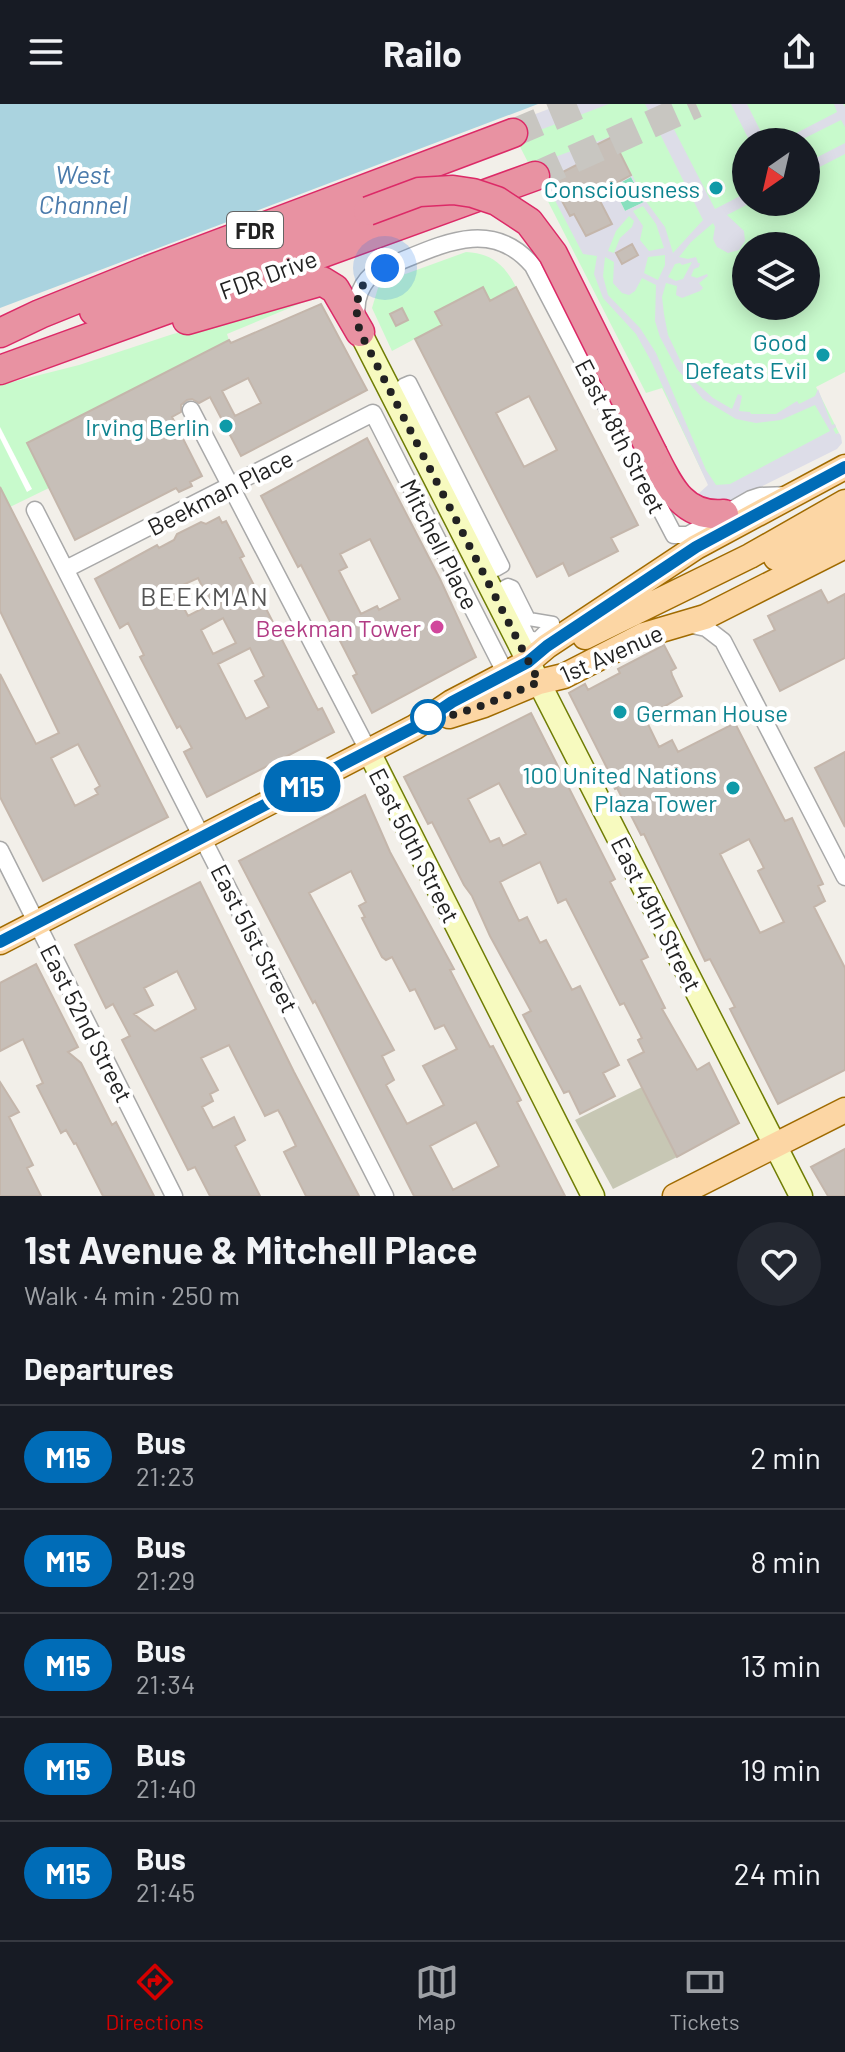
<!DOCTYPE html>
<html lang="en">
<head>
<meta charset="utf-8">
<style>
	body { margin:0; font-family:Barlow,sans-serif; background:#242831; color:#f1f3f6; height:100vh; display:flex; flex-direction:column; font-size:30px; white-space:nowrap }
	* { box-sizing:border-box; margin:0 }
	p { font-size:26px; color:#9ea1a6 }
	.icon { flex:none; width:44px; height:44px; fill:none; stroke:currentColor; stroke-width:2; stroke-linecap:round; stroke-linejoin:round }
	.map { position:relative; height:1092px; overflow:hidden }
	.panel { display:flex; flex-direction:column; background:#171b24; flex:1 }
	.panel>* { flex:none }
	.badge { padding:0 16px; border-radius:26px; font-size:28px; line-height:52px }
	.needle { width:52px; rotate:214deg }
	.buttons { position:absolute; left:732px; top:24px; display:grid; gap:16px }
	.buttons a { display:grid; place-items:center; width:88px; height:88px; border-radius:50%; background:#171b24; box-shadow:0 4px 20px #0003; font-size:40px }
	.you { position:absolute; width:40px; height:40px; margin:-20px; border:6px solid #fff; border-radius:50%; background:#1a73e8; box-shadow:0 0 0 12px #1a73e833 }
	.map>.badge { position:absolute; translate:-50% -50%; box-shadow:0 0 0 4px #fff }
	h2 { padding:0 24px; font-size:30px; line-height:72px }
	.round { display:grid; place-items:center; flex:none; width:84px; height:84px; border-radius:42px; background:#242831 }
	.headline { display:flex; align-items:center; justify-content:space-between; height:136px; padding:0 24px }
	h1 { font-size:38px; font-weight:700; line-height:60px }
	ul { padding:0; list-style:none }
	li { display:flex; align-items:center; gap:24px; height:104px; padding:0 24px; border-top:2px solid #363941 }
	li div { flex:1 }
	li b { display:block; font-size:30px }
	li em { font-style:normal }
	li .badge { min-width:88px; font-weight:700; text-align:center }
	header { display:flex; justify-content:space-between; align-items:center; height:104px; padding:0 24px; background:#171b24; font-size:36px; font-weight:700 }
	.tab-bar { display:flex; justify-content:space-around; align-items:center; height:112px; border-top:2px solid #363941; background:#171b24; font-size:22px; color:#9ea1a6 }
	.tab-bar a { display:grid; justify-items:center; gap:4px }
	.tab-bar .current { color:#d40000 }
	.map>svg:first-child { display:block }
	.construction { fill:#c7c7b4 }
	.park { fill:#c8facc; fill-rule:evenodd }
	.pitch { fill:#88e0be }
	.plaza { fill:#dddde8; fill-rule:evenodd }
	.water { fill:#aad3df }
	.pier { fill:#fff }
	.building { fill:#c7bfb8; stroke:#c4b6ab; stroke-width:2; fill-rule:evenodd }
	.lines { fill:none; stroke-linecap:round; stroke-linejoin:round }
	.motorway-tunnel { stroke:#c8c6c1; stroke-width:28; stroke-dasharray:28 14; stroke-linecap:butt }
	.pedestrian-casing { stroke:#a9a9a9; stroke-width:15 }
	.minor-casing { stroke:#a9a9a9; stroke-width:19 }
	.secondary-casing { stroke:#707d05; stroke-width:25 }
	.primary-casing { stroke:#a06b00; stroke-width:27 }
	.motorway-casing { stroke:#dc2a67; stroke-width:31 }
	.pedestrian { stroke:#fff; stroke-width:12 }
	.minor { stroke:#fff; stroke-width:16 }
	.secondary { stroke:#f7fabf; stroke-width:22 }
	.primary { stroke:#fcd6a4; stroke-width:24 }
	.motorway { stroke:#e892a2; stroke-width:28 }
	.motorway-bridge-casing { stroke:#dc2a67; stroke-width:31; stroke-linecap:butt }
	.motorway-bridge { stroke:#e892a2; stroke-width:28 }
	.line-casing { stroke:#fff; stroke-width:18 }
	.line { stroke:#006cb7; stroke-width:12 }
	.walk { stroke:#222; stroke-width:8; stroke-dasharray:0 14.4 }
	.culture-dot { fill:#0f9aa8; stroke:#fff; stroke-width:3 }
	.hotel-dot { fill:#d1479c; stroke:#fff; stroke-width:3 }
	.stop-dot { fill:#fff; stroke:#006cb7; stroke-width:4 }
	.labels { text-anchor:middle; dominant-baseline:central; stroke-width:8; stroke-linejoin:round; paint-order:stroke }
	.shield { fill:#fff; stroke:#646464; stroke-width:2 }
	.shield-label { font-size:22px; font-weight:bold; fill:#222 }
	.culture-label { font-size:24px; fill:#0d838f; stroke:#fff; text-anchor:end }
	.street-label { font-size:24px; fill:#222; stroke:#fff }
	.hotel-label { font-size:24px; fill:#b23c85; stroke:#fff; text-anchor:end }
	.water-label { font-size:26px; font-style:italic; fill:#4a7aab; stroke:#fff }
	.neighbourhood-label { font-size:26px; letter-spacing:2px; fill:#555; stroke:#fff }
</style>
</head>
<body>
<header><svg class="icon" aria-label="menu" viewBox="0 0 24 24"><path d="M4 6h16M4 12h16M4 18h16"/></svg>Railo<svg class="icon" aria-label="share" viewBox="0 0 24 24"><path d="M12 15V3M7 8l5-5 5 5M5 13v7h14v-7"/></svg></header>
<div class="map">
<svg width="845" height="1092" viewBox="0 0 845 1092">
	<rect width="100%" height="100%" fill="#f2efe9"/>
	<!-- construction -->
	<path class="construction" d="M642 983 677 1053 613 1085 575 1016Z"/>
	<!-- park -->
	<path class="park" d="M562 0H845V268L816 283 839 329 731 386 721 388 706 376 662 284 646 289 513 29ZM746 38H806V98H746ZM746 142H806V202H746Z
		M466 148C491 149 505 161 516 183L490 197 483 184 435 208 441 221 392 247 372 204 378 184 389 176Z
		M323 190 227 230 229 236 28 339 49 384 10 403 0 383V281L79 261 173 230 213 221Z"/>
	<!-- pitch -->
	<path class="pitch" d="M631 73 644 98 625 107 613 82Z"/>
	<!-- plaza -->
	<path class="plaza" d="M562 0H609L516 35 509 20Z
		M645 0H661L715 105 746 89V98H752L727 111 744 127 745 137 739 146 728 149 717 143 713 135 715 123 713 119 691 138 679 153 688 155 696 153 698 159H700L699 163 694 165 691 172 697 174 707 170 708 172 699 179 703 184 700 187 682 194 676 191 677 182 666 179 662 193 664 210 668 231 680 256 695 278 713 294 732 305 738 290 742 292 739 307 750 308 751 310H776L797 297 799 300 815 292 818 285 832 321 835 320 836 323 833 325 836 330 839 329 841 332 842 339 837 345 732 397H718L697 391 708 381 651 257 636 230 603 194 594 170 597 152 583 150 536 60 612 32 645 96 665 123 673 149 703 116ZM612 33 622 53 607 61 596 41ZM631 73 644 98 625 107 613 83ZM559 80 607 93 570 112 555 83ZM643 102 656 120 664 144 649 147 640 136 643 122 633 107ZM629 112 634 117 632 123 620 134 614 149 608 147 616 127ZM665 151V161L658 176 644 169 648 153ZM605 153 614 158 613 179 622 189 629 191 635 187 642 174 656 181 655 217 660 233 677 265 703 295 736 315 756 319 781 316 815 301 830 327 730 380 716 381 706 366 656 249 640 224 608 191 603 172ZM692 158 683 175 676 177 668 173 675 160 680 159 682 161Z
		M731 0H747L766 38H750Z
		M834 0H843L845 3V23L841 16 797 38H779L837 8Z
		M845 39V50L806 70V59Z"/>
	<!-- water -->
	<path class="water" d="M0 0H538L0 204Z"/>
	<!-- pier -->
	<path class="pier" d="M0 323 32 385 27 388 0 334Z"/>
	<!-- building -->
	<path class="building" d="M612 33 631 71 604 86 608 93 600 97 612 120 586 132 574 110 570 112 554 82 559 80 555 72 600 49 596 41Z
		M632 140 638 151 622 160 616 149Z
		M483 183 490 197 516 183 638 421 611 434 618 447 569 472 563 459 537 473 415 235 442 221 435 208ZM529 292 557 346 524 363 496 309Z
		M321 200 367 286 241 352 210 293 199 299 192 295 187 296 181 301V308L172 313 202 372 190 378 192 382 179 388 176 384 75 436 27 339 229 236 231 239ZM248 274 261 299 235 312 222 287Z
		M402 204 408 216 396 222 390 210Z
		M367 334 440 475 476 553 372 609 353 572 357 570 318 494 301 461 298 463 261 392ZM370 435 400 495 379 506 377 502 361 510 339 467 347 463 340 450Z
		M0 383 168 713 43 777 0 693V570L36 640 59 629 0 507ZM78 640 100 682 95 685 98 690 75 702 51 654Z
		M219 413 222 419 226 417 244 452 240 454 318 606 322 604 334 628 207 693 184 648 192 644 180 622 177 624 140 553 144 551 128 519 120 524 95 475 157 441 159 444 174 436 177 430 201 418 206 420ZM198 474 211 500 188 512 174 485ZM223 514 236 539 213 550 201 526ZM250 544 264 572 255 577 269 603 246 615 218 560Z
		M821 486 828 499 845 490V554L780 587 754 536 775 526 768 512Z
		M664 541 676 564 671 567 672 571 682 592 645 614 659 643 672 636 678 648 735 619 785 717 792 714 823 780 818 782 825 797 814 803 845 864V966L778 1000 730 905 735 903 710 855 705 857 644 730 641 731 617 684 615 685 607 669 609 668 569 589 585 580 588 586 620 569 618 565ZM749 735 764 764 758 767 784 818 760 829 720 750Z
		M531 609 615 775 610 778 648 853 641 856 665 904 662 905 697 966 709 959 739 1019 677 1053 628 956 644 948 638 936 642 934 624 899 620 901 566 795 558 799 540 758 500 778 519 817 527 813 540 839 546 836 572 886 580 882 619 961 603 969 615 992 580 1010 569 987 564 989 523 911 531 907 490 832 472 792 464 781 432 718 428 720 404 673ZM499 679 526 730 503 742 499 734 490 738 468 695Z
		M845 648V723L815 664Z
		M365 691 390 748 454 865 450 866 466 897 490 943 493 942 521 996 517 998 565 1092H414L315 897 313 899 239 757ZM351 767 366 798 359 802 365 813 362 814 382 853 386 856 392 853 410 887 415 885 435 925 444 921 457 945 423 962 444 1001 407 1020 386 981 394 976 382 952 394 946 309 789ZM476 1018 499 1062 453 1086 430 1042Z
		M200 778 294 968 359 1092H306L284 1048 296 1042 282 1013 278 1006 265 1012 229 941 201 954 218 986 210 990 213 997 202 1003 213 1024 234 1013 245 1036 235 1042 260 1092H210L195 1063 188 1066 122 936 130 932 113 900 106 904 75 841ZM177 867 196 905 155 927 134 910 153 901 144 884Z
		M36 860 78 943 68 948 81 959 112 1021 116 1018 154 1092H103L76 1039 74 1040 66 1026 61 1029 37 982 43 979 23 935 0 947V879Z
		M0 978 19 1008 9 1013 33 1061 27 1064 41 1092H0Z
		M845 1045V1092H828L811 1063Z"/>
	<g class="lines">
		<!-- motorway-tunnel -->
		<path class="motorway-tunnel" d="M513 29 582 0
			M535 72 696 0"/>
		<!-- pedestrian casing -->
		<g class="pedestrian-casing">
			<path id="pedestrian" d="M410 278 503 462 496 466 403 281Z
				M508 481 513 483 529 515 553 519 537 535 529 533 504 483Z"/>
		</g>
		<!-- minor casing -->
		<g class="minor-casing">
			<path id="minor" d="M357 215C354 196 361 177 378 166 431 147 488 108 533 162L674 431H688L751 395 760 392 789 391
				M191 306 368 646
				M35 406 385 1092
				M66 465 373 309 506 570
				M688 520 706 524 723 537 845 773
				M0 746 174 1092"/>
		</g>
		<!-- secondary casing -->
		<g class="secondary-casing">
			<path id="secondary" d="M360 228 801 1092
				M368 646 593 1092"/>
		</g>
		<!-- primary casing -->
		<g class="primary-casing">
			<path id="primary" d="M776 454 845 420
				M585 533 750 452 845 398
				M449 612 484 601 539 578 564 572 644 531 705 513 845 442
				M0 838 415 623 452 598 528 558 547 542 696 443 845 363
				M675 1092 845 1006"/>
		</g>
		<!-- motorway casing -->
		<g class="motorway-casing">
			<path id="motorway" d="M94 207 368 107
				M187 216 322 177 335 185 360 228
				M0 229 40 210 149 166 513 29
				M0 266 535 72
				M653 350C669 382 683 414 724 410"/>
		</g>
		<!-- pedestrian -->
		<use href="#pedestrian" class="pedestrian"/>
		<!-- minor -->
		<use href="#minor" class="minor"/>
		<!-- secondary -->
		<use href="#secondary" class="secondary"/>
		<!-- primary -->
		<use href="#primary" class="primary"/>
		<!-- motorway -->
		<use href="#motorway" class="motorway"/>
		<!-- motorway-bridge casing -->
		<g class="motorway-bridge-casing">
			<path id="motorway-bridge" d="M368 107 419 88 453 86 473 89 497 97 529 118 553 150 653 350"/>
		</g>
		<!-- motorway-bridge -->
		<use href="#motorway-bridge" class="motorway-bridge"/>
	</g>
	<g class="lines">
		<!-- line casing -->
		<g class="line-casing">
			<path id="line" d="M0 838 415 623 452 598 528 558 547 542 696 443 845 363"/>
		</g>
		<!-- line -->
		<use href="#line" class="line"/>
		<!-- walk -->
		<path class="walk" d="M385 164C356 174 353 203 360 228L539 578 484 601 431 618 428 613"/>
	</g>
	<!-- markers -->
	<g class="culture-dot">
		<circle cx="716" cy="84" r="8"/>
		<circle cx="823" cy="251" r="8"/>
		<circle cx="226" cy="322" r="8"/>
		<circle cx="620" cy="608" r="8"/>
		<circle cx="733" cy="684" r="8"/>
	</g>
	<circle class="hotel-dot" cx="437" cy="523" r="8"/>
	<circle class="stop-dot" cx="428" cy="613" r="16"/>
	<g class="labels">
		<!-- shield labels -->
		<rect class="shield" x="227" y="108" width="56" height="36" rx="6"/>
		<g class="shield-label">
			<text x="255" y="126">FDR</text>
		</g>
		<!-- culture labels -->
		<g class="culture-label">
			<text x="700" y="84">Consciousness</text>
			<text x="807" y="237">Good<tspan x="807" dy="28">Defeats Evil</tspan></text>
			<text x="210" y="322">Irving Berlin</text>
			<text x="636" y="608" text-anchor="start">German House</text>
			<text x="717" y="670">100 United Nations<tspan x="717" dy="28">Plaza Tower</tspan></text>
		</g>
		<!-- street labels -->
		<g class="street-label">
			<text transform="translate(268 170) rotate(-20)">FDR Drive</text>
			<text transform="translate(621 332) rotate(63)">East 48th Street</text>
			<text transform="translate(220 388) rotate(-27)">Beekman Place</text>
			<text transform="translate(440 440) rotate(63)">Mitchell Place</text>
			<text transform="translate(611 549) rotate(-24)">1st Avenue</text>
			<text transform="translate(415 741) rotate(63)">East 50th Street</text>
			<text transform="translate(657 810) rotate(63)">East 49th Street</text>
			<text transform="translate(255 834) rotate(63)">East 51st Street</text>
			<text transform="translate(87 919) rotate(63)">East 52nd Street</text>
		</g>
		<!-- hotel labels -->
		<g class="hotel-label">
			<text x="421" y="523">Beekman Tower</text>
		</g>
		<!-- water labels -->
		<g class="water-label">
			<text x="83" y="69">West<tspan x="83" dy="30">Channel</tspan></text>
		</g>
		<!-- neighbourhood labels -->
		<g class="neighbourhood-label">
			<text x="205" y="491">BEEKMAN</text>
		</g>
	</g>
</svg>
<div class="buttons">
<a><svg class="needle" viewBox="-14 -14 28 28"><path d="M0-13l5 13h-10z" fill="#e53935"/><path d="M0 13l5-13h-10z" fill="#9ea1a6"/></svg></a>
<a><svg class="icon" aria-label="layers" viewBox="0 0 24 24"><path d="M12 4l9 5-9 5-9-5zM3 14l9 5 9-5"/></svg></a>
</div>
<div class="you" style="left:385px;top:164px"></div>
<b class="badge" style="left:302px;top:682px;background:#006cb7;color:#fff">M15</b>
</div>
<section class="panel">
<div class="headline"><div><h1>1st Avenue &amp; Mitchell Place</h1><p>Walk · 4 min · 250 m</p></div><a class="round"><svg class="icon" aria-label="heart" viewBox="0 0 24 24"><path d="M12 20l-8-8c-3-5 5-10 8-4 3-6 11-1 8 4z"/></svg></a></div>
<h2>Departures</h2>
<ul>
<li><span class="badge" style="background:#006cb7;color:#fff">M15</span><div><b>Bus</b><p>21:23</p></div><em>2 min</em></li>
<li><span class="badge" style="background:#006cb7;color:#fff">M15</span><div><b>Bus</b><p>21:29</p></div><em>8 min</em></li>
<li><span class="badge" style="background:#006cb7;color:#fff">M15</span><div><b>Bus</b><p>21:34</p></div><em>13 min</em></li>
<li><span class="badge" style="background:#006cb7;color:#fff">M15</span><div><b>Bus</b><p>21:40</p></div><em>19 min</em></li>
<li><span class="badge" style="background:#006cb7;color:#fff">M15</span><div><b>Bus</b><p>21:45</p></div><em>24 min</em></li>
</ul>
</section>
<nav class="tab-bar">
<a class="current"><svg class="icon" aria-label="directions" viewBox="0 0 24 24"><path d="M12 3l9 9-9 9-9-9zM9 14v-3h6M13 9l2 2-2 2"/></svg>Directions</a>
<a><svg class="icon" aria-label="map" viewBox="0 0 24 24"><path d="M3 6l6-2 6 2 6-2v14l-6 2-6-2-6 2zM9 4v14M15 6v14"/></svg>Map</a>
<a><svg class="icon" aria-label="tickets" viewBox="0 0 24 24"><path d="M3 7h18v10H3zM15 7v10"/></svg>Tickets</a>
</nav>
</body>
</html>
